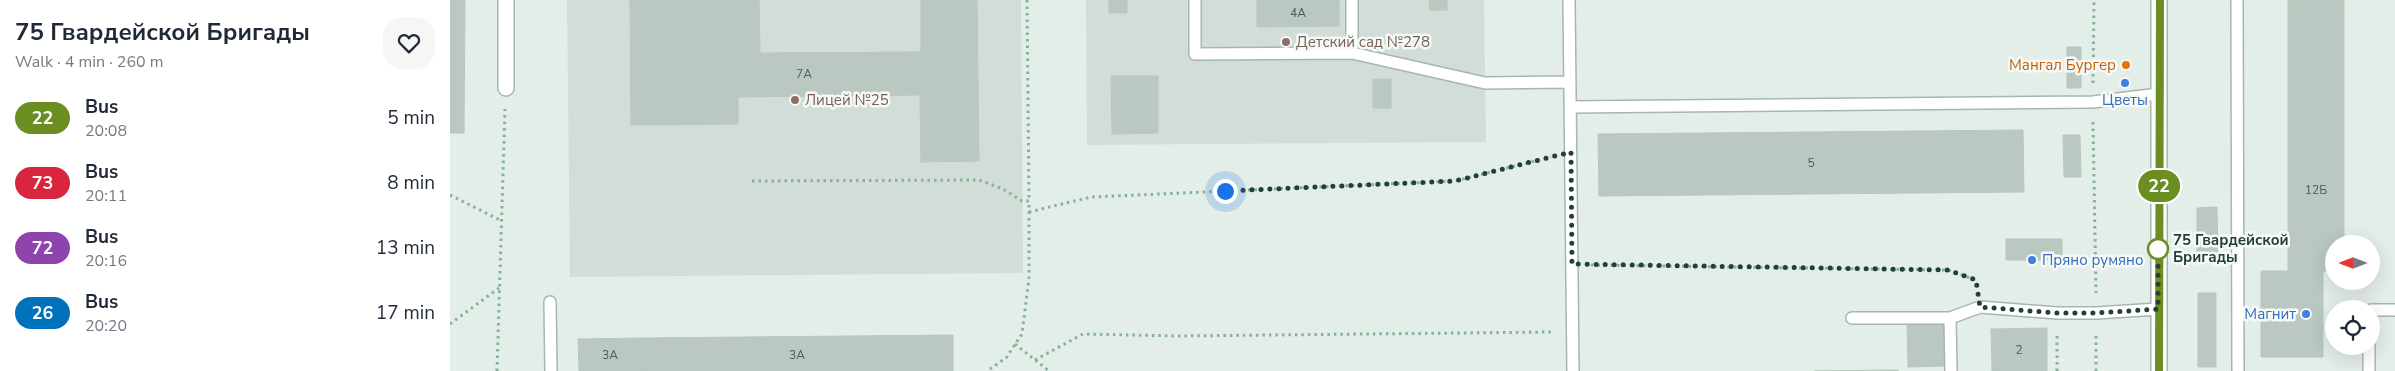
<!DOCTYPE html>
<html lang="en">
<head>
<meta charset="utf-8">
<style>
	body { margin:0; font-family:"Nunito Sans",sans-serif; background:#f6f6f7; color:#1f2937; height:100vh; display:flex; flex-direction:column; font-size:19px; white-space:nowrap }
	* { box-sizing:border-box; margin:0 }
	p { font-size:16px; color:#747a83 }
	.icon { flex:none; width:28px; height:28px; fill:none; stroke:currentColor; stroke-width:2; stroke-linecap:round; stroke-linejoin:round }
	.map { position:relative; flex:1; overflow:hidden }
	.side { display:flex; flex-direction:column; background:#fff; width:450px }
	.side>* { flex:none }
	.badge { padding:0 10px; border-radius:16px; font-size:18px; line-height:32px }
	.needle { width:32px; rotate:270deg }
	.fabs { position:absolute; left:1875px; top:235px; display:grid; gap:10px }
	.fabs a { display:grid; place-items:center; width:55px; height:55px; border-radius:50%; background:#fff; box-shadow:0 5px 20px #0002; font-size:25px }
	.you { position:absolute; width:25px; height:25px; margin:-12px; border:4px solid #fff; border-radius:50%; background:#1a73e8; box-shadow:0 0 0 8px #1a73e833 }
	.map>.badge { position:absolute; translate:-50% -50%; box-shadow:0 0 0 2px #fff }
	.round { display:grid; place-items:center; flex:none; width:52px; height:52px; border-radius:20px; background:#f6f6f7 }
	.summary { display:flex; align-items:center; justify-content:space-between; height:85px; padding:0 15px }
	h1 { font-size:24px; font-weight:700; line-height:38px }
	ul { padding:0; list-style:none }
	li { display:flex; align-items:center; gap:15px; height:65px; padding:0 15px }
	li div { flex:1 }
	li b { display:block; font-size:19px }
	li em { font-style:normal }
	li .badge { min-width:55px; font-weight:700; text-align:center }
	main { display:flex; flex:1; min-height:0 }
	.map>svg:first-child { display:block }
	.built { fill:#d2ddd7 }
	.building { fill:#bac8c1; stroke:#b7c7be }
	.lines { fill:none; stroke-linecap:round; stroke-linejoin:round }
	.lane-casing { stroke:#a7b6ae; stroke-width:14 }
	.street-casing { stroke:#a7b6ae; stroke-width:18 }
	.secondary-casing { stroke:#a3b9ae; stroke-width:18 }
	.path { stroke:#85b19d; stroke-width:3; stroke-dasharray:2.5 4; stroke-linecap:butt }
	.lane { stroke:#fff; stroke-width:11 }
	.street { stroke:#fff; stroke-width:15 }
	.secondary { stroke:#fff; stroke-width:15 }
	.line-casing { stroke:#fff; stroke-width:11 }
	.line { stroke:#6b8e23; stroke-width:8 }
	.walk { stroke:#243f34; stroke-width:5; stroke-dasharray:0 9 }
	.education-dot { fill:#8d6e63; stroke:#f5faf7; stroke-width:2 }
	.food-dot { fill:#e8710a; stroke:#f5faf7; stroke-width:2 }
	.shop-dot { fill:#3f7fe0; stroke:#f5faf7; stroke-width:2 }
	.stop-dot { fill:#fff; stroke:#6b8e23; stroke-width:2.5 }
	.labels { text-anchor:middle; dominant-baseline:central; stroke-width:5; stroke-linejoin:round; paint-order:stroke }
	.number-label { font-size:12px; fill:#4a6157 }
	.education-label { font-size:15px; fill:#785e54; stroke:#f5faf7; text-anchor:start }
	.food-label { font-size:15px; fill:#c56008; stroke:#f5faf7; text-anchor:end }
	.shop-label { font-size:15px; fill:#366cbe; stroke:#f5faf7 }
	.stop-label { font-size:15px; font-weight:bold; fill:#243f34; stroke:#f5faf7; text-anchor:start }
</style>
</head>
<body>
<main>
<section class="side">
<div class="summary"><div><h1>75 Гвардейской Бригады</h1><p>Walk · 4 min · 260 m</p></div><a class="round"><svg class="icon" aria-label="heart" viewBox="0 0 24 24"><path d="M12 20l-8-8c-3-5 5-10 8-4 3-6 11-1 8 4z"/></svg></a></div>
<ul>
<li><span class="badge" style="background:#6b8e23;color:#fff">22</span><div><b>Bus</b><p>20:08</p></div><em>5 min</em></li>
<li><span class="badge" style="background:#d7263d;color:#fff">73</span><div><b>Bus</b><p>20:11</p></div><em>8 min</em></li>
<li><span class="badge" style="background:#8e44ad;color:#fff">72</span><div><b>Bus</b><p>20:16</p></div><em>13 min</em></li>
<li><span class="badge" style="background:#0072bc;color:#fff">26</span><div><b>Bus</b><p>20:20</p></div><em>17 min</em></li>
</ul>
</section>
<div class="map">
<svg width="1945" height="371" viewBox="0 0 1945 371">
	<rect width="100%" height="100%" fill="#e4eee8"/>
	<!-- built -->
	<path class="built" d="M117 0H571L573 273 120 277Z
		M636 0H1034L1036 142 637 145Z"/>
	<!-- building -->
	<path class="building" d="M0 0H15L14 133H0Z
		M180 0H309L310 53 471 52V0H527L529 161 471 162 470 95 288 97V124L181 125Z
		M659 0H677V13H659Z
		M807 0H889V26L807 27Z
		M979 0H997V10H980Z
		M1838 0H1894V244H1884V271H1873V357H1811V271H1838Z
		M1617 47H1631V88H1617Z
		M661 76H708V133L662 134Z
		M923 79H941V108H923Z
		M1573 130 1574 192 1149 196 1148 134Z
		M1613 135H1630L1631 177H1614Z
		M1767 207 1768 258H1747V208Z
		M1556 239H1612V260H1556Z
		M1748 293H1766V367H1748Z
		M1495 322V366L1458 367 1457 323Z
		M1597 328V371H1542L1541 329Z
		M503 335V371H192V338Z
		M192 338V371H129L128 339Z
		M1448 370V371H1364Z"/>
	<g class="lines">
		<!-- lane casing -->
		<g class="lane-casing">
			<path id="lane" d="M745 0V54L902 53 1035 83 1120 82
				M902 0V53
				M1119 0 1123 371
				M1787 0 1788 371
				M1120 107 1643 102 1709 94
				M100 302 101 371
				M1921 310H1945
				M1402 318H1500L1530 307 1607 313H1646L1708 309
				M1500 318 1501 371
				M1919 346V371"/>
		</g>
		<!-- street casing -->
		<g class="street-casing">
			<path id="street" d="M56 88V0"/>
		</g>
		<!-- secondary casing -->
		<g class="secondary-casing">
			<path id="secondary" d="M1709 371V0"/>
		</g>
		<!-- path -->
		<path class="path" d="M577 0 579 201
			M1643 83 1644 0
			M1643 122 1646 293
			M302 181 529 180 553 189 572 201H579V278L572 334 556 358 537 371
			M0 195 52 221
			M579 212 641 197 1005 181 1101 157
			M1141 265 1498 270 1526 280 1527 287
			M0 324 49 288
			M565 344 599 371
			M585 360 633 334 729 336 1103 332
			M47 371 55 109
			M1607 371V334
			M1646 371V334"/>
		<!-- lane -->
		<use href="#lane" class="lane"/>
		<!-- street -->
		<use href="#street" class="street"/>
		<!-- secondary -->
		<use href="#secondary" class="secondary"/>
	</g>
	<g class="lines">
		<!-- line casing -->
		<g class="line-casing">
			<path id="line" d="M1709 371 1710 0"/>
		</g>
		<!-- line -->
		<use href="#line" class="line"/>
		<!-- walk -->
		<path class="walk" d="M775 191 1005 181 1121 152 1122 264 1498 270 1526 280 1530 307 1607 313H1646L1708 309V249"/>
	</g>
	<!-- markers -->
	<g class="education-dot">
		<circle cx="836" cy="42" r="5"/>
		<circle cx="345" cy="100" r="5"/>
	</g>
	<circle class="food-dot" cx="1676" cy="65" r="5"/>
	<g class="shop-dot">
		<circle cx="1675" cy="83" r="5"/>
		<circle cx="1582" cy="260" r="5"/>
		<circle cx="1856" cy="314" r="5"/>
	</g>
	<circle class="stop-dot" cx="1708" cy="249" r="10"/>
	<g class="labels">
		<!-- number labels -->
		<g class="number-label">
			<text x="848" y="13">4А</text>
			<text x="354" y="74">7А</text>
			<text x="1361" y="163">5</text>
			<text x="1866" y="190">12Б</text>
			<text x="1569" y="350">2</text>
			<text x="160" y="355">3А</text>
			<text x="347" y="355">3А</text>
		</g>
		<!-- education labels -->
		<g class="education-label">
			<text x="846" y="42">Детский сад №278</text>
			<text x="355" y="100">Лицей №25</text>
		</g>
		<!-- food labels -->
		<g class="food-label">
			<text x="1666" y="65">Мангал Бургер</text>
		</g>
		<!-- shop labels -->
		<g class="shop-label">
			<text x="1675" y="100">Цветы</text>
			<text x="1592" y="260" text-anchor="start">Пряно румяно</text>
			<text x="1846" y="314" text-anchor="end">Магнит</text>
		</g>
		<!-- stop labels -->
		<g class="stop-label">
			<text x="1723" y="240">75 Гвардейской<tspan x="1723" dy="17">Бригады</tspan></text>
		</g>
	</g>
</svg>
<div class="fabs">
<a><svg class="needle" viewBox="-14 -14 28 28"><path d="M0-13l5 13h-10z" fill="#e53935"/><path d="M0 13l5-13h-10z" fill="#747a83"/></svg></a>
<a><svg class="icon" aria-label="locate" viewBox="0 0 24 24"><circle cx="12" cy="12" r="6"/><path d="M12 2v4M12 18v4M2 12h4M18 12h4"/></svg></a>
</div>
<div class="you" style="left:775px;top:191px"></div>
<b class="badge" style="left:1709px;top:186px;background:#6b8e23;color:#fff">22</b>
</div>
</main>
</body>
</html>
